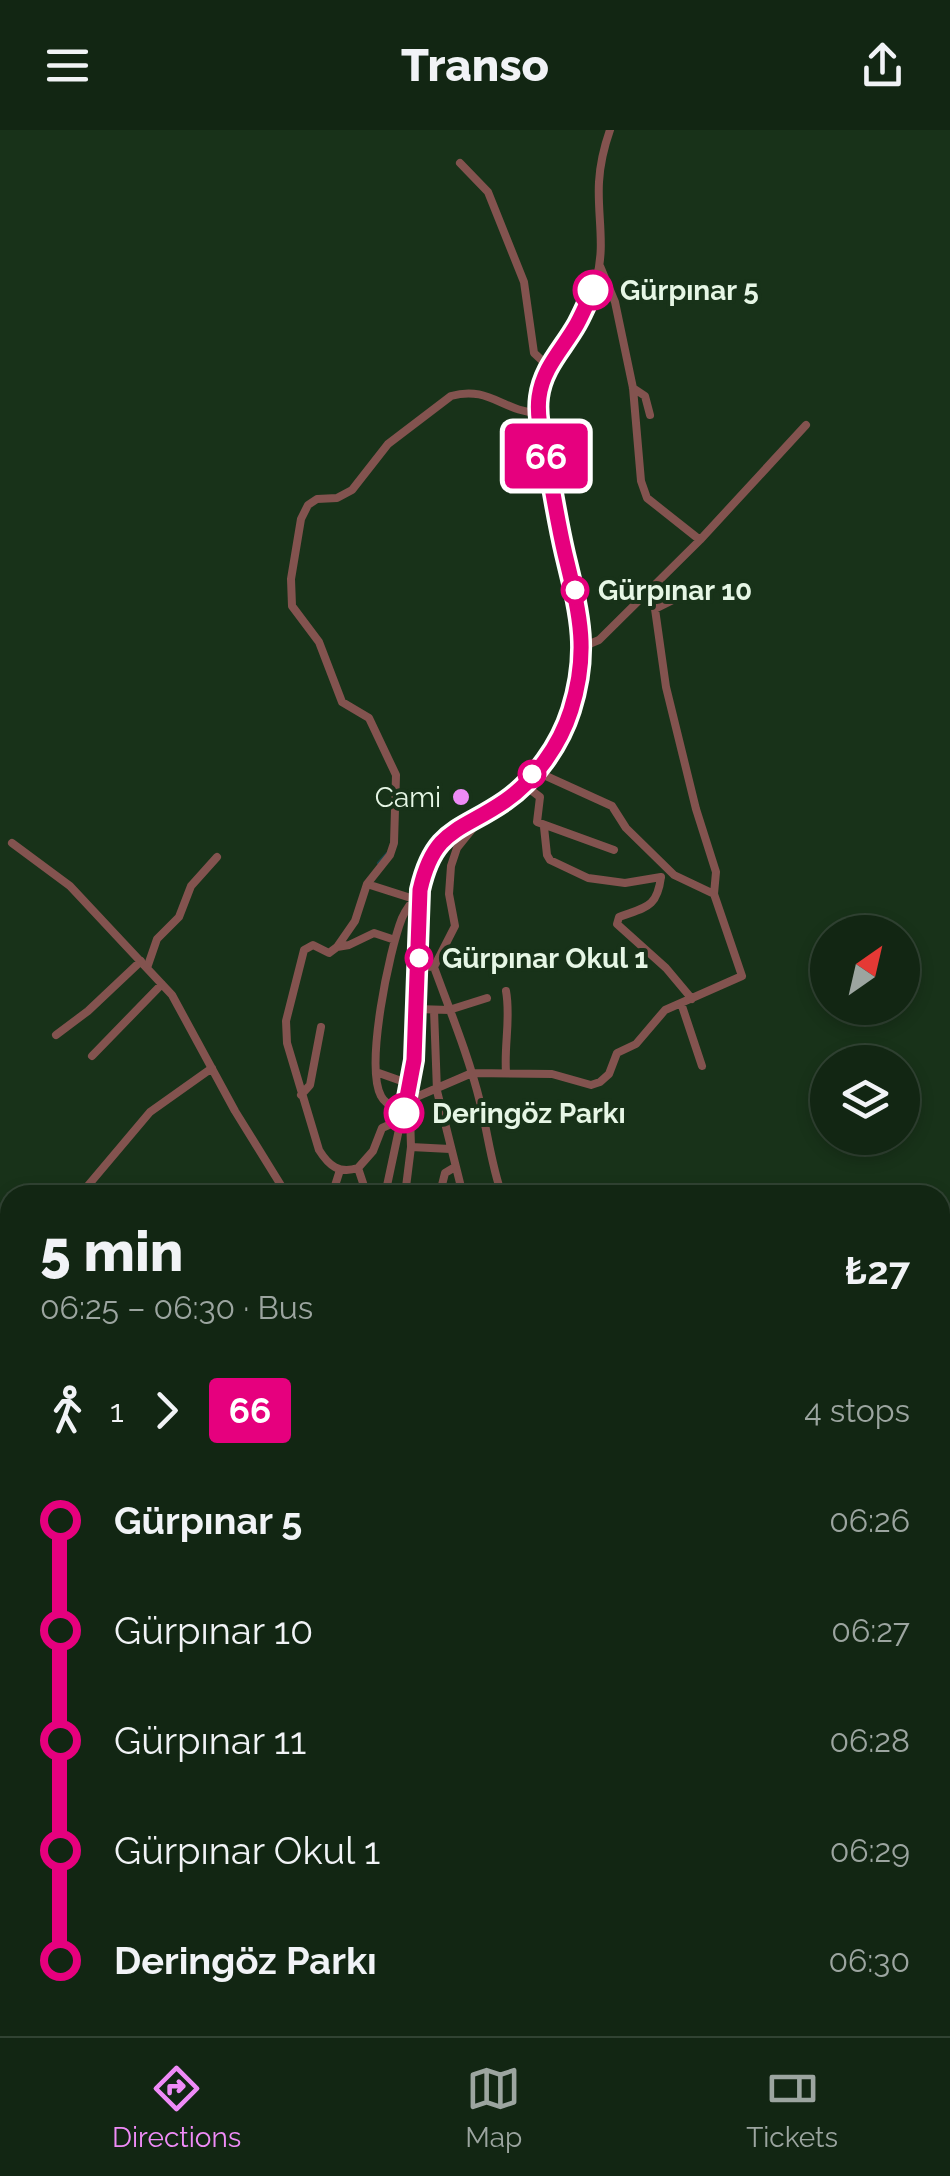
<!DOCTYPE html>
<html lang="en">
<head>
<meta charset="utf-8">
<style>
	body { margin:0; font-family:Raleway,sans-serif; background:#1b2e1c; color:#f1f3f6; height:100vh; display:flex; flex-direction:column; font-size:38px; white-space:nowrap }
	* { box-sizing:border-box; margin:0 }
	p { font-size:32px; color:#9ca5a0 }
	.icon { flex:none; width:55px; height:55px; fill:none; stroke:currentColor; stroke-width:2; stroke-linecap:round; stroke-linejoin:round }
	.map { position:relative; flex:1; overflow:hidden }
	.sheet { position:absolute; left:0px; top:1055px; width:950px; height:852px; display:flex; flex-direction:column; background:#122613; border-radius:30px 30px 0 0; box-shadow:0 5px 15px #0003,0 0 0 2px #314333 }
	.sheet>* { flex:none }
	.badge { padding:0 20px; border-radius:8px; font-size:35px; line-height:65px }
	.needle { width:65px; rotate:34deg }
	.fabs { position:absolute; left:810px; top:785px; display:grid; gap:20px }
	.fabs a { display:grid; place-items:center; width:110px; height:110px; border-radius:50%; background:#122613; box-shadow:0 5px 15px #0003,0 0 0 2px #314333; font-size:50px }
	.map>.badge { position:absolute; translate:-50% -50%; box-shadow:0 0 0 5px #fff }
	.legs { display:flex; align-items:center; gap:15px; height:110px; padding:0 40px; font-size:32px }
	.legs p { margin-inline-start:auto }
	.summary { display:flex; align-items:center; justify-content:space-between; height:170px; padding:0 40px }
	h1 { font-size:55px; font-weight:800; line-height:75px }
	ul { padding:0 40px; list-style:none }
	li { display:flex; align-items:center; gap:35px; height:110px; font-size:38px }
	li i { display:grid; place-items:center; width:15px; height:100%; margin:0 12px; background:currentColor }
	li i::after { content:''; width:25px; height:25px; margin:-12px; border:8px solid; border-radius:50%; background:#122613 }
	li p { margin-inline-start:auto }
	li:first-child i { background:linear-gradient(#0000 50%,currentColor 0) }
	li:last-child i { background:linear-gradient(currentColor 50%,#0000 0) }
	header { display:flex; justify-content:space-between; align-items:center; height:130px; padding:0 40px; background:#122613; font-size:45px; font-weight:800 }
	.menu { display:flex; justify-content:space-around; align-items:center; height:140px; border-top:2px solid #314333; background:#122613; font-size:28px; color:#9ca5a0 }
	.menu a { display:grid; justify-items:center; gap:5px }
	.menu .on { color:#ef8bf7 }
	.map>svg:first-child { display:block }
	.green { fill:#512d54 }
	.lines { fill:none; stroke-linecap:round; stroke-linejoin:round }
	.stream { stroke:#16454a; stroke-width:2.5 }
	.minor { stroke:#83534f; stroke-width:8 }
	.line-1-casing { stroke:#fff; stroke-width:22 }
	.line-1 { stroke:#e6007e; stroke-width:15 }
	.stop-1-dot { fill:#fff; stroke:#e6007e; stroke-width:5 }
	.poi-dot { fill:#ef8bf7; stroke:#183219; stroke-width:4 }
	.labels { text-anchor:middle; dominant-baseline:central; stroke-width:8; stroke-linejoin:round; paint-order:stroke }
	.stop-label { font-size:28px; font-weight:bold; fill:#e6f6e5; stroke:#183219; text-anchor:start }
	.poi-label { font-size:28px; fill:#e6f6e5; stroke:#183219; text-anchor:end }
</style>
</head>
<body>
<header><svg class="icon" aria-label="menu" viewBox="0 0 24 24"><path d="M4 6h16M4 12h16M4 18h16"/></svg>Transo<svg class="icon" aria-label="share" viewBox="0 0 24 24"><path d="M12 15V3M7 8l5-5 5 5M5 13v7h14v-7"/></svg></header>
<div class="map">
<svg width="950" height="1906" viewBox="0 0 950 1906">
	<rect width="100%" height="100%" fill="#183219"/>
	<!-- green -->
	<path class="green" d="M10 1379V1453L0 1448V1380Z"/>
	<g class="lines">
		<!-- stream -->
		<path class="stream" d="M378 733 387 723"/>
		<!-- minor -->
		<path class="minor" d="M460 33 488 62 524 152 534 223 548 236
			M600 136 615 172 633 258 641 351 647 368 700 410
			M633 258 645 266 650 285
			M655 479 691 461
			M582 517 599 510 700 410 806 295
			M535 641 612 676 626 698 674 745 714 764
			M523 654 540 667 537 692 614 720
			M544 697 547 725 550 730 588 748 625 753 661 747
			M12 713 70 756 172 865 235 981 287 1065
			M661 747C657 778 646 777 619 787L617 794 666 838 692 869
			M367 754 414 769
			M337 817 349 815 374 803 395 810
			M418 836 434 837C450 881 469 927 480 972 488 1004 491 1034 502 1065
			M434 837 455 796 449 764 451 736 457 718 482 687
			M147 838 157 809 179 787 191 756 217 727
			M506 861C511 888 504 914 506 942
			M681 873 702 936
			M417 879 449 880 487 868
			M434 880 437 961 463 1065
			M56 905 88 881 141 831
			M92 926 162 854
			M376 942 410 954
			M301 965 310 955 321 897
			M407 971 472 943 552 944 591 955 600 952 609 944 617 923 636 914 665 880 742 846 714 764 716 742 696 679 666 557 655 479 646 461
			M399 980C392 976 385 974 381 966 365 936 389 821 402 788 406 779 413 770 420 763
			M411 1017 450 1019
			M358 1038 367 1065
			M80 1065 150 982 212 938
			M332 1065 340 1040
			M385 1065 414 929 420 760C435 697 461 702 505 671 545 642 570 597 578 550 587 505 574 466 565 423 554 377 542 327 538 280 535 232 583 195 596 150 606 117 597 85 599 52 600 34 604 17 610 0
			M405 1065 411 1017 410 985 399 980 391 994 382 998 373 1021 358 1038C339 1044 329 1036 319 1020L287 913 286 891 304 820 313 815 329 823 337 817 355 791 367 754 390 725 394 713 396 645 369 588 342 572 319 512 292 476 291 449 301 389 308 375 317 369 337 368 352 360 388 314 451 266C489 255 503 282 539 283
			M429 1065 441 1059 445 1043 455 1037
			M0 1182 10 1181
			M0 1261 10 1250
			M0 1337 10 1326
			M0 1375 10 1374"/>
	</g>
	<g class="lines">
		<!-- line-1 casing -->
		<g class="line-1-casing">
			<path id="line-1" d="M404 983 414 930 420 760C434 698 460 702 505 671 535 650 560 615 571 580 590 520 579 482 565 424 558 394 553 364 548 334 544 313 536 289 539 267 543 237 563 219 577 194 583 183 588 171 593 160"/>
		</g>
		<!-- line-1 -->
		<use href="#line-1" class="line-1"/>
	</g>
	<!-- markers -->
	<g class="stop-1-dot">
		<circle cx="593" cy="160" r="18"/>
		<circle cx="575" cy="460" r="12"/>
		<circle cx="532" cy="644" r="12"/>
		<circle cx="419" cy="828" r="12"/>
		<circle cx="404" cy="983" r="18"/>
	</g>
	<circle class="poi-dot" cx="461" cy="667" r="10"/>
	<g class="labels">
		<!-- stop labels -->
		<g class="stop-label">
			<text x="620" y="160">Gürpınar 5</text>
			<text x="598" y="460">Gürpınar 10</text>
			<text x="442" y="828">Gürpınar Okul 1</text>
			<text x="432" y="983">Deringöz Parkı</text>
		</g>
		<!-- poi labels -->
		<g class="poi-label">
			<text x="441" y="667">Cami</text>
		</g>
	</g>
</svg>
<div class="fabs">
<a><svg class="needle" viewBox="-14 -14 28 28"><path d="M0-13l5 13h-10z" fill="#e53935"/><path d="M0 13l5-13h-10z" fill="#9ca5a0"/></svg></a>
<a><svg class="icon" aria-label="layers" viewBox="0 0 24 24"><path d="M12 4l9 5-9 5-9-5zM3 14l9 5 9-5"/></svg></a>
</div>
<b class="badge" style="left:546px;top:326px;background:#e6007e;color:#fff">66</b>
<section class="sheet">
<div class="summary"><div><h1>5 min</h1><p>06:25 – 06:30 · Bus</p></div><b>₺27</b></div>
<div class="legs"><svg class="icon" aria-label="walk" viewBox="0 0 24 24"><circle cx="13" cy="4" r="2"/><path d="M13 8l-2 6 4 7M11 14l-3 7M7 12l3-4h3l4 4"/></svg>1<svg class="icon" aria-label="forward" viewBox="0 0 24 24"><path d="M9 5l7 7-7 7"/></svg><b class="badge" style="background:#e6007e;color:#fff">66</b><p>4 stops</p></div>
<ul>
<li><i style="color:#e6007e"></i><b>Gürpınar 5</b><p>06:26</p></li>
<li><i style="color:#e6007e"></i><span>Gürpınar 10</span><p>06:27</p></li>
<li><i style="color:#e6007e"></i><span>Gürpınar 11</span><p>06:28</p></li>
<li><i style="color:#e6007e"></i><span>Gürpınar Okul 1</span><p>06:29</p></li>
<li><i style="color:#e6007e"></i><b>Deringöz Parkı</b><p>06:30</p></li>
</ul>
</section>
</div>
<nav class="menu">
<a class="on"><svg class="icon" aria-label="directions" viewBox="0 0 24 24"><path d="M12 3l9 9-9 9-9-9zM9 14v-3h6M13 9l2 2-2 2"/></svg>Directions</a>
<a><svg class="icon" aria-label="map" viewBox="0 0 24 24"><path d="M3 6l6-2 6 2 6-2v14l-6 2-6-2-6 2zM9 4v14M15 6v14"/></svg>Map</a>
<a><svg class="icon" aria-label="tickets" viewBox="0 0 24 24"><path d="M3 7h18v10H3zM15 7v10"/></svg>Tickets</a>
</nav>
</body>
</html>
